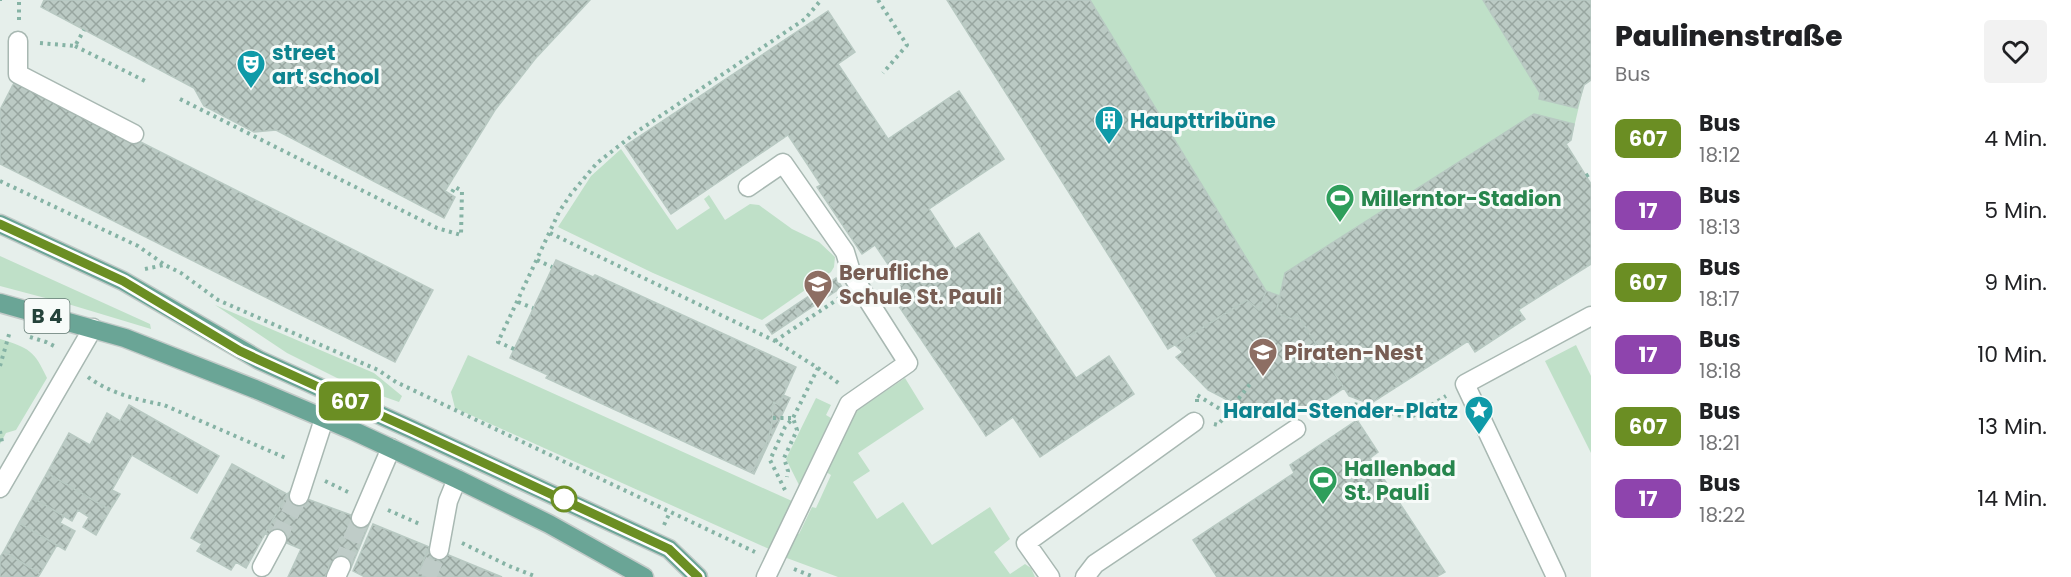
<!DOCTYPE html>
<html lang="de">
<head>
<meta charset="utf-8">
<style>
	body { margin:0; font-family:Poppins,sans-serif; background:#f2f2f2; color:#202124; height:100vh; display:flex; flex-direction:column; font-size:22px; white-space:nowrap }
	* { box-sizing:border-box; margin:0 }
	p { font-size:20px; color:#757577 }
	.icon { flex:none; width:33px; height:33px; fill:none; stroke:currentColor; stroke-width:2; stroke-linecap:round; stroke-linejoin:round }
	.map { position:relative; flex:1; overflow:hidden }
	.sheet { display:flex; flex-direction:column; background:#fff; width:480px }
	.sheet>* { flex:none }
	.badge { padding:0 12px; border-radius:9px; font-size:21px; line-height:39px }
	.map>.badge { position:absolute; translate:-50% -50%; box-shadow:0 0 0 3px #fff }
	.round { display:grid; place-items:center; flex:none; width:63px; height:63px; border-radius:6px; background:#f2f2f2 }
	.head { display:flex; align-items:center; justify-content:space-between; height:102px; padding:0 24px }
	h1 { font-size:28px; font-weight:800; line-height:45px }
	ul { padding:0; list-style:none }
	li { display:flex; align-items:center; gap:18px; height:72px; padding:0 24px }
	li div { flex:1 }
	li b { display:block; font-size:22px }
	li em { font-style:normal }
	li .badge { min-width:66px; font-weight:700; text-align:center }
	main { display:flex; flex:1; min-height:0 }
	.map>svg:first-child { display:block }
	.green { fill:#bfe0c8 }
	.building { fill:url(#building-cross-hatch); stroke:#b8c9c2; stroke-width:1.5 }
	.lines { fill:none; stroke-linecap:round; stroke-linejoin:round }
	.minor-tunnel { stroke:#bfccc8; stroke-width:18; stroke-dasharray:18 9; stroke-linecap:butt }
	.minor-casing { stroke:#a8b8b2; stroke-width:21 }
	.major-casing { stroke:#c2cac8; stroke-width:21 }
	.path { stroke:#86b3a5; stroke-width:4; stroke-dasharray:3 4.5; stroke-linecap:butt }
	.minor { stroke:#fff; stroke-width:18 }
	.major { stroke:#6aa596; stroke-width:18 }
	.line-casing { stroke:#fff; stroke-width:14 }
	.line { stroke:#6b8e23; stroke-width:9 }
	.stop-dot { fill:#fff; stroke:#6b8e23; stroke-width:3 }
	.labels { text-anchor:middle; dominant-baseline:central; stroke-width:6; stroke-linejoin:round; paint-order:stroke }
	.shield { fill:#f7fbf9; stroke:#637a73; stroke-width:1.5 }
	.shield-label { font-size:20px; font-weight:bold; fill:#24423a }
	.culture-label { font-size:21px; font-weight:bold; fill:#0d838f; stroke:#f7fbf9; text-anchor:start }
	.leisure-label { font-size:21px; font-weight:bold; fill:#27864d; stroke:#f7fbf9; text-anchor:start }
	.education-label { font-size:21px; font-weight:bold; fill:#785e54; stroke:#f7fbf9; text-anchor:start }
</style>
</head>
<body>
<main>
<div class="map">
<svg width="1591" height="577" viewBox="0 0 1591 577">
	<defs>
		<pattern id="building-cross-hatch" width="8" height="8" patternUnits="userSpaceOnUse" patternTransform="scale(1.5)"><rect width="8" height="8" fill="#bbcac4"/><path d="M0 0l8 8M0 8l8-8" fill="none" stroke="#98a6a0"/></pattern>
	</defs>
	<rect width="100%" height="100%" fill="#e6efeb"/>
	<!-- green -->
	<path class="green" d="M947 0H1591V80L1584 85 1571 140 1566 144 1519 309 1525 319 1475 352 1468 341 1370 404 1349 396 1344 388 1317 406 1275 410 1239 406 1208 390 1176 357 1183 352 1176 345 1168 349Z
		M621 149 677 230 710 208 704 199 709 195 725 220 750 204 759 205 792 229 819 242 835 257 834 267 831 272 762 320 653 273 558 227 591 176Z
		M0 256 150 324 151 329 68 304 0 286Z
		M215 305 374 373 402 396 399 402 351 385 287 353Z
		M0 339C29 348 34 350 47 378L16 430 6 433 0 444Z
		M1576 345 1591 376V453L1545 361Z
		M468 355 792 501 769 549 455 408 451 392Z
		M905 378 924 409 858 453 870 471 853 482 877 519 903 502 932 545 990 507 1010 539 994 552 1010 574 1025 564 1031 568 1035 577H838L784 557 795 533 799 534 812 507 816 508 831 475 826 472 856 411Z
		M816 398 831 405 826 415 831 418 799 485 786 459Z"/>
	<!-- building -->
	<path class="building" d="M44 0H590L535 59 495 110 445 191 455 197 444 218 276 130 254 132 204 106 194 88 41 7Z
		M947 0H1090L1266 291 1259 310 1247 300 1168 349Z
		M1483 0H1591V80L1584 85 1577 108 1539 99 1540 93Z
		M828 11 855 52 838 64 888 139 959 91 1004 159 929 209 955 249 979 233 1076 378 1109 356 1134 394 1040 457 1013 417 986 436 890 293 902 285 875 245 862 254 817 187 821 185 788 135 671 214 625 146Z
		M16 79 433 290 395 362 0 164V110Z
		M1534 114 1574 124 1571 140 1566 144 1591 184V264L1518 310 1525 319 1475 352 1468 341 1370 404 1349 396 1297 314 1292 319 1276 313 1285 273Z
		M556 260 593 277 595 275 796 367 779 405 774 402 772 407 773 418 768 439 752 473 546 378 548 375 510 358Z
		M836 278 842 287 800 315 794 306Z
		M1266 291 1280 296 1276 313 1292 319 1297 314 1344 388 1317 406 1275 410 1239 406 1208 390 1176 357 1183 352 1175 345 1247 300 1259 310Z
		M794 306 800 315 772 334 766 325Z
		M783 395 790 398 754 474 752 473 764 451 771 429 773 418 772 407 774 402 779 405Z
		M129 405 219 456 197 493 132 455 112 490 120 494 110 510 47 473 69 433 90 445 107 413 120 421Z
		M1357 420 1378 452 1370 458 1445 572 1436 577H1217L1193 540 1294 473 1290 465Z
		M232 464 287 494 246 568 236 562 231 570 197 551 202 544 191 538Z
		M47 473 110 510 96 535 83 527 89 517 78 510 72 521 33 498Z
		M292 490 299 496 370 522 350 570 331 562 325 577H288L301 549 265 534 287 494Z
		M33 498 64 516 60 523 75 531 65 550 19 523Z
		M19 523 57 545 40 574 4 551Z
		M373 524 429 547 417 577H365L353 571Z
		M429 547 502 577H417Z
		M4 551 40 574 38 577H0V557Z"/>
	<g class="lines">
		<!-- minor-tunnel -->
		<path class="minor-tunnel" d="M277 539 299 496
			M341 566 361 518
			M427 577 439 550"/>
		<!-- minor casing -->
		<g class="minor-casing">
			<path id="minor" d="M18 41V74L134 134
				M748 187 783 163 845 252 852 275 908 363 849 404 766 577
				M0 488 93 328
				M299 496 324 419
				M361 518 391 448
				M439 550 448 501 457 479
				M262 567 277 539
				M336 577 341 566
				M1050 577 1026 543 1194 422
				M1085 577 1095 564 1296 429
				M1556 577 1465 384 1591 316"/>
		</g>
		<!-- major casing -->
		<g class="major-casing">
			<path id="major" d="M0 224 123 281 259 360 413 430 669 549 698 577
				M0 303 125 338 255 389 354 431 457 479 549 524 644 577"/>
		</g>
		<!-- path -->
		<path class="path" d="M878 0 907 45 883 73
			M0 1V0
			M19 20V0
			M40 43 75 46 84 30
			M75 46 147 82
			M180 99 437 228 461 235 462 191 455 187 451 194
			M1586 176 1591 173
			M0 181 138 246 165 265 181 273 218 300 378 370 396 382 755 552
			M550 233 775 341 818 368 841 385
			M537 260 552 267
			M145 269 164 265
			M518 302 533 308
			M30 337 46 342 56 347
			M775 341 841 297
			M514 349 498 342 559 212 571 194 597 163 638 131 805 19 821 0
			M0 366 10 331
			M88 377C109 393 138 400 164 405L288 459
			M1197 402V395L1233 417 1276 416
			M1310 412 1354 404 1410 418 1446 396
			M773 418H793L797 430 784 458 788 471 787 477
			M1214 424 1218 425 1250 384
			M0 431 2 442
			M325 481 348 492
			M785 490 770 460 785 427 793 418 818 368
			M388 510 422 525
			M664 525 670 512
			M462 543 509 566 537 577
			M794 569 814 577"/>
		<!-- minor -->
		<use href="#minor" class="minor"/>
		<!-- major -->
		<use href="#major" class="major"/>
	</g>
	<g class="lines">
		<!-- line casing -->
		<g class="line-casing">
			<path id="line" d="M0 224 123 281 240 351 259 360 413 430 669 549 698 577"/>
		</g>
		<!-- line -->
		<use href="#line" class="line"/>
	</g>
	<!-- icons -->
	<defs>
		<g id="theatre-pin" transform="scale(1.5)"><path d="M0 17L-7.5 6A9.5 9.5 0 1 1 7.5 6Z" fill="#0f9aa8" stroke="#f7fbf9"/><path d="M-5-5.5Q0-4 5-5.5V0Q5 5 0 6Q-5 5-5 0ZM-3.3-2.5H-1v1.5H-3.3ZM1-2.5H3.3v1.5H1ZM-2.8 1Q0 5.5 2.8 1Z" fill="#fff"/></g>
		<g id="building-pin" transform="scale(1.5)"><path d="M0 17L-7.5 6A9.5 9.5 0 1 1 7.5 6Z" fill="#0f9aa8" stroke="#f7fbf9"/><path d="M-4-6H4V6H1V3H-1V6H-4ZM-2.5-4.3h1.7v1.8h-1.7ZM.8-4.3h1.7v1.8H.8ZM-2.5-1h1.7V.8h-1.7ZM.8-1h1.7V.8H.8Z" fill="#fff"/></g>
		<g id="stadium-pin" transform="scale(1.5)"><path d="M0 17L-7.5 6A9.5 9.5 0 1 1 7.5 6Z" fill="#2e9e5b" stroke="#f7fbf9"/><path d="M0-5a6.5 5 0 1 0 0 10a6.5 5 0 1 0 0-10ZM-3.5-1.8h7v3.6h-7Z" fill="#fff"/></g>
		<g id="school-pin" transform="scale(1.5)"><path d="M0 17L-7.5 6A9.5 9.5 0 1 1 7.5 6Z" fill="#8d6e63" stroke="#f7fbf9"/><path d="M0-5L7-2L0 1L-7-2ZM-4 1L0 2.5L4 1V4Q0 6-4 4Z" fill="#fff"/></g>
		<g id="sight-pin" transform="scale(1.5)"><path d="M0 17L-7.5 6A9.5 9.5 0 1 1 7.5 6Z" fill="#0f9aa8" stroke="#f7fbf9"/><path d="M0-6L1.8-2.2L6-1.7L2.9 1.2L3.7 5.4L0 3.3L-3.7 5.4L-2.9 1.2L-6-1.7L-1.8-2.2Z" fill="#fff"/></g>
	</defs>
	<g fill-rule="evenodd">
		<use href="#theatre-pin" x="251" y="64"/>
		<use href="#building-pin" x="1109" y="120"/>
		<use href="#stadium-pin" x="1340" y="198"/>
		<use href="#school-pin" x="818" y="284"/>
		<use href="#school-pin" x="1263" y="352"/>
		<use href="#sight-pin" x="1479" y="410"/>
		<use href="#stadium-pin" x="1323" y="480"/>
	</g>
	<!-- markers -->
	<circle class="stop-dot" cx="564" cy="499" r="12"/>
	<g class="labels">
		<!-- shield labels -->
		<rect class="shield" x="24.5" y="299" width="45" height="34" rx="4.5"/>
		<g class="shield-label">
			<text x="47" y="316">B 4</text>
		</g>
		<!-- culture labels -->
		<g class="culture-label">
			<text x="272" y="52">street<tspan x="272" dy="24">art school</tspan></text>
			<text x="1130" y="120">Haupttribüne</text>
			<text x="1458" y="410" text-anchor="end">Harald-Stender-Platz</text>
		</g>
		<!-- leisure labels -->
		<g class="leisure-label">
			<text x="1361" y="198">Millerntor-Stadion</text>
			<text x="1344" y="468">Hallenbad<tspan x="1344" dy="24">St. Pauli</tspan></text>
		</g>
		<!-- education labels -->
		<g class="education-label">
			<text x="839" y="272">Berufliche<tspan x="839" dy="24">Schule St. Pauli</tspan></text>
			<text x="1284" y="352">Piraten-Nest</text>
		</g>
	</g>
</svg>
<b class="badge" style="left:350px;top:401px;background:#6b8e23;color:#fff">607</b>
</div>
<section class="sheet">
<div class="head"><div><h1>Paulinenstraße</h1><p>Bus</p></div><a class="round"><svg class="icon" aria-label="heart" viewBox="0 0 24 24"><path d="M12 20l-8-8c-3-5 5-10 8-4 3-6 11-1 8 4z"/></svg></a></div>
<ul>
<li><span class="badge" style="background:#6b8e23;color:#fff">607</span><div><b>Bus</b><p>18:12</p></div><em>4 Min.</em></li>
<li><span class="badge" style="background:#8e44ad;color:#fff">17</span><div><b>Bus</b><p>18:13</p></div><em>5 Min.</em></li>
<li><span class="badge" style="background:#6b8e23;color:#fff">607</span><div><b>Bus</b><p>18:17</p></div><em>9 Min.</em></li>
<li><span class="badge" style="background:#8e44ad;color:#fff">17</span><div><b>Bus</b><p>18:18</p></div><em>10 Min.</em></li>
<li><span class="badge" style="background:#6b8e23;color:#fff">607</span><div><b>Bus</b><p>18:21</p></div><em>13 Min.</em></li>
<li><span class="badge" style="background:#8e44ad;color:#fff">17</span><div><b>Bus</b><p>18:22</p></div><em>14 Min.</em></li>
</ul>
</section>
</main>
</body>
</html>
